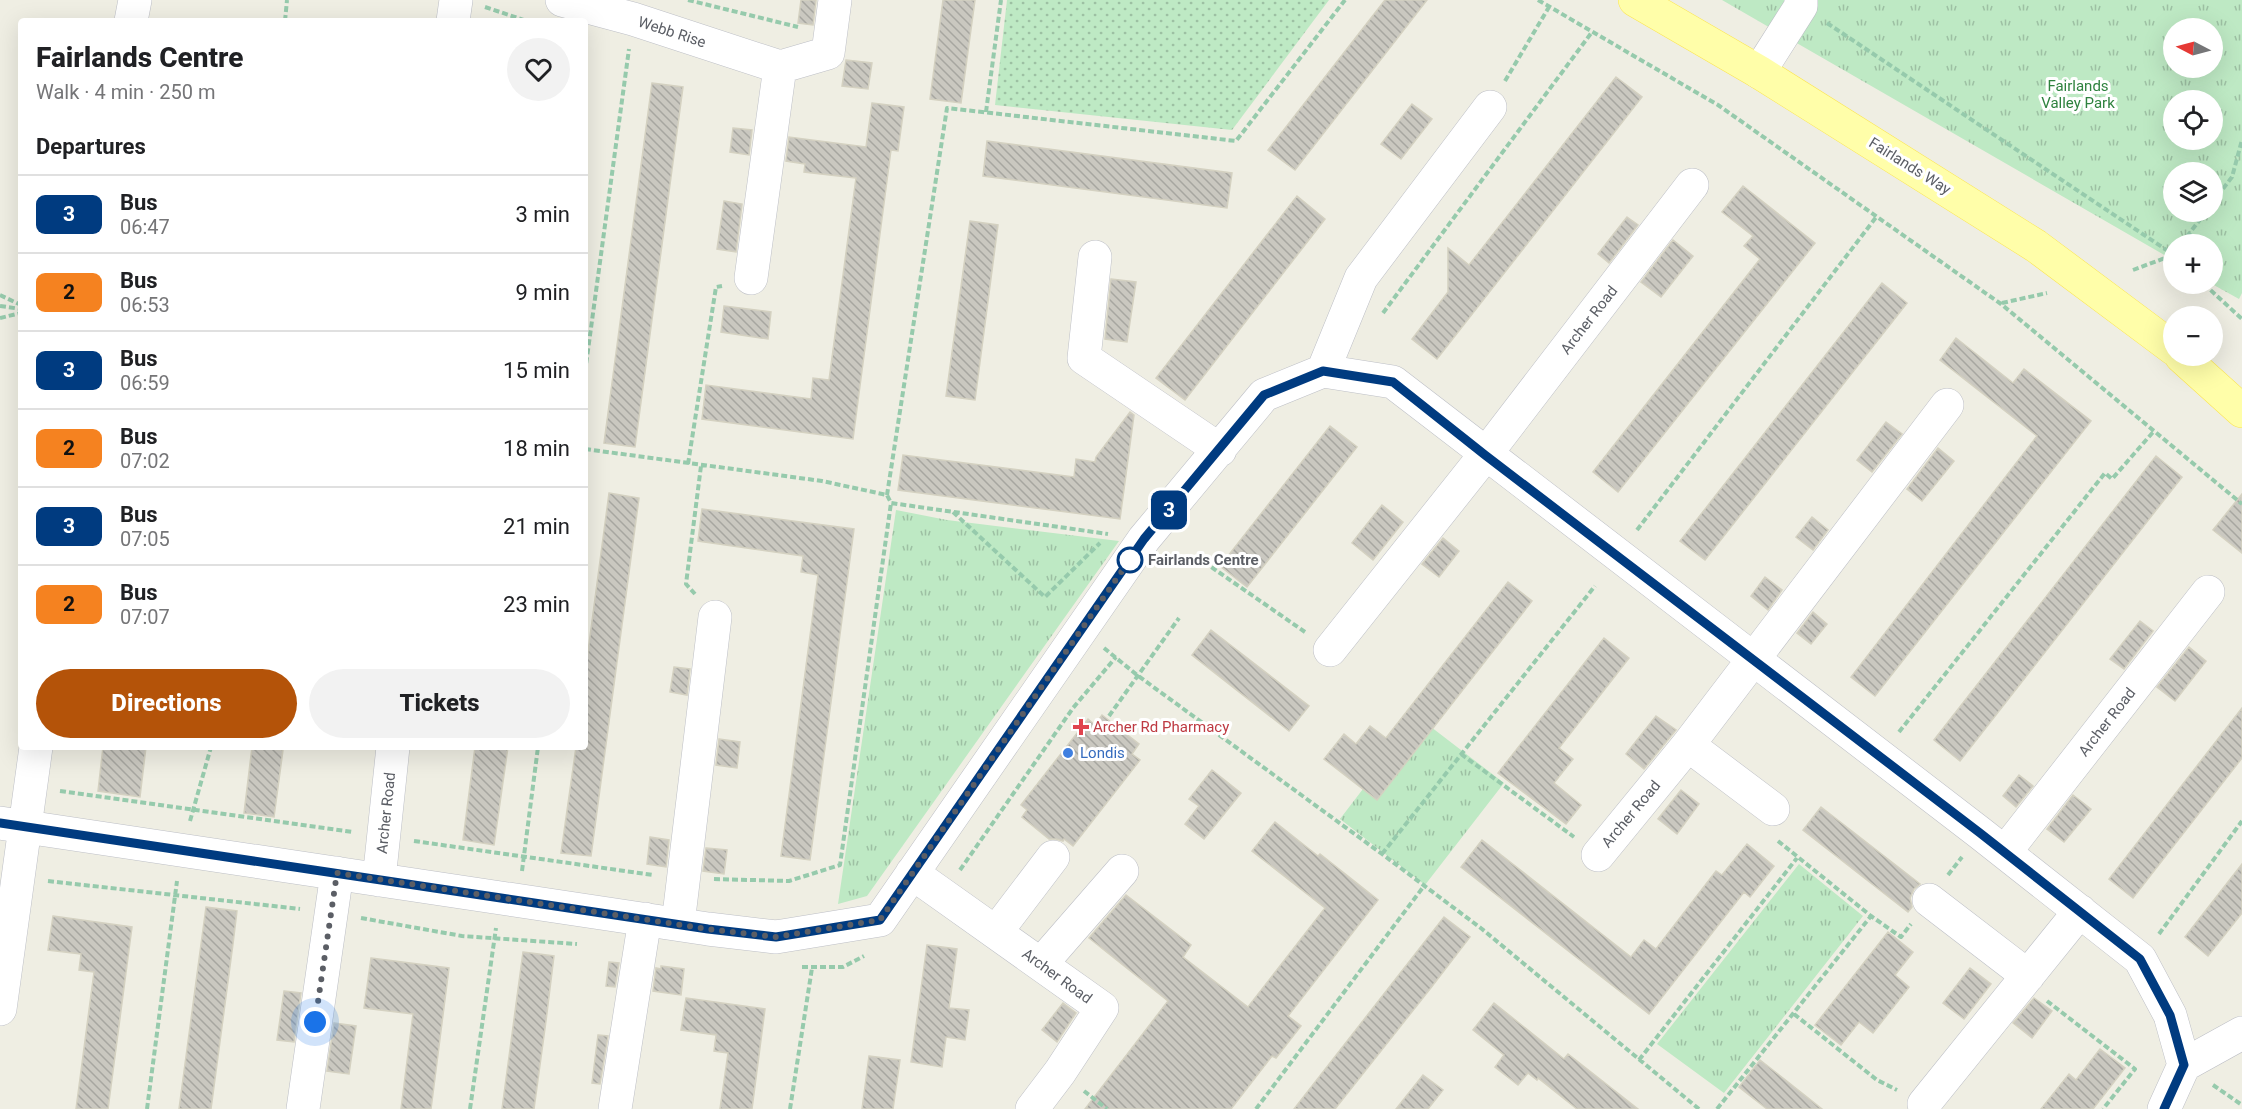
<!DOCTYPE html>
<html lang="en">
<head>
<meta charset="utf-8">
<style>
	body { margin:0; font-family:Roboto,sans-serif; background:#f2f2f2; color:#202124; height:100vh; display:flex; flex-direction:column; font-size:22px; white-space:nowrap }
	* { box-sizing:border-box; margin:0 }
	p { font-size:20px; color:#757577 }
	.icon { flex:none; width:33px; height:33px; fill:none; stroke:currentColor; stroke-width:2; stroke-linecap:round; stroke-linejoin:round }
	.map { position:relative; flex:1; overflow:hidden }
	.drawer { position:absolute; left:18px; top:18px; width:570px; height:732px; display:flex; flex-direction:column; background:#fff; border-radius:6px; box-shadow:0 6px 24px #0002 }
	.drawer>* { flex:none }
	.badge { padding:0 12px; border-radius:9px; font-size:21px; line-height:39px }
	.needle { width:39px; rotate:276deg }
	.fabs { position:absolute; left:2163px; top:18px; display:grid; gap:12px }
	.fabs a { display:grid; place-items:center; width:60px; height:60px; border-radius:50%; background:#fff; box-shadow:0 6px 24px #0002; font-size:30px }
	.you { position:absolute; width:30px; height:30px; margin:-15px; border:4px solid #fff; border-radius:50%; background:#1a73e8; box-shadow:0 0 0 9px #1a73e833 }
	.map>.badge { position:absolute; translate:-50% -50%; box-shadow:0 0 0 3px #fff }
	h2 { padding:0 18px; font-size:22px; line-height:54px }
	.round { display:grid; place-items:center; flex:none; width:63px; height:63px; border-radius:32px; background:#f2f2f2 }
	.head { display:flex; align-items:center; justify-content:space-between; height:102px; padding:0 18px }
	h1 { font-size:28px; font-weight:800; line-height:45px }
	.button { display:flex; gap:12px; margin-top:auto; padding:12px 18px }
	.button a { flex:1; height:69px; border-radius:36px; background:#b45309; color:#fff; font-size:24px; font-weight:800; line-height:69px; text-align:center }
	.button a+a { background:#f2f2f2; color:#202124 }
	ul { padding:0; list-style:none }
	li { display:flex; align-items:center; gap:18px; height:78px; padding:0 18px; border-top:2px solid #e0e0e0 }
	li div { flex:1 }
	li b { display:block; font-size:22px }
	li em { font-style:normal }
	li .badge { min-width:66px; font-weight:700; text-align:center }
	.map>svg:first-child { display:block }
	.grass { fill:url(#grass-tufts); fill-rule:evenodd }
	.garden { fill:url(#garden-dots) }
	.building { fill:url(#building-back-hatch); stroke:#d4d1c1; stroke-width:1.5 }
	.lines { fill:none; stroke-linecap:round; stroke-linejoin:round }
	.minor-casing { stroke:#bdbfc6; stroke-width:34 }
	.major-casing { stroke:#fce550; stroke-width:34 }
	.path { stroke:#96caac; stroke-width:4; stroke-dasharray:6 3; stroke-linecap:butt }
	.minor { stroke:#fff; stroke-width:33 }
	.major { stroke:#fffea9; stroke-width:33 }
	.line-casing { stroke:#fff; stroke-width:14 }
	.line { stroke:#003b80; stroke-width:9 }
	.walk { stroke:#5b5e65; stroke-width:6; stroke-dasharray:0 10.8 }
	.stop-dot { fill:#fff; stroke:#003b80; stroke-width:3 }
	.health-dot { fill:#e0444e; stroke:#fff; stroke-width:2 }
	.shop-dot { fill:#3f7fe0; stroke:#fff; stroke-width:2 }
	.labels { text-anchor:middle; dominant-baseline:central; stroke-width:6; stroke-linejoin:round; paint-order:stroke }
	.street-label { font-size:15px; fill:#5b5e65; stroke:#fff }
	.park-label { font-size:15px; fill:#2e823e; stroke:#fff }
	.stop-label { font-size:15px; font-weight:bold; fill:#5b5e65; stroke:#fff; text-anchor:start }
	.health-label { font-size:15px; fill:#be3a42; stroke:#fff; text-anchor:start }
	.shop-label { font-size:15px; fill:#366cbe; stroke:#fff; text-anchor:start }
</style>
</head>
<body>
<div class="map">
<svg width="2242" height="1109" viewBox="0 0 2242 1109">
	<defs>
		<pattern id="grass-tufts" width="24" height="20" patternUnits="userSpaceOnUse" patternTransform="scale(1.5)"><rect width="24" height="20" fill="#bee9c4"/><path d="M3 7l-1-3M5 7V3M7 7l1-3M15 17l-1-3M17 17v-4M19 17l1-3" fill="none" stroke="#9dc0a3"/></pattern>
		<pattern id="garden-dots" width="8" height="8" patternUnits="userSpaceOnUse" patternTransform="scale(1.5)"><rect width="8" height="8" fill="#bee9c4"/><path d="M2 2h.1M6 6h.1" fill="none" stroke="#9dc0a3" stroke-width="1.8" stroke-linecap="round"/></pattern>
		<pattern id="building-back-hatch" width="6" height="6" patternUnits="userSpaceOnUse" patternTransform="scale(1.5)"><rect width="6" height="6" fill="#cac8c0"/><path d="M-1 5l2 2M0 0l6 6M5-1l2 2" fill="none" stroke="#a7a6a0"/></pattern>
	</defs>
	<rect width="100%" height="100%" fill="#efeee3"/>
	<!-- grass -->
	<path class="grass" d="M1722 0H2242V293L2239 299 2212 284V244H2174L2173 260ZM2174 28H2212V68H2174ZM2174 100H2212V140H2174ZM2174 172H2212V212H2174Z
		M896 510 947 520 1119 541 867 896 838 904Z
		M1418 717 1504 783 1425 885 1340 819Z
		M1799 864 1863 916 1724 1093 1657 1044Z"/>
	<!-- garden -->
	<path class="garden" d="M1007 0H1329L1232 130 995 105Z"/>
	<!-- building -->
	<path class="building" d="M801 0H816L813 25 798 23Z
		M943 0H975L961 103 930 99Z
		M1385 0H1427L1295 170 1268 150Z
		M846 60 872 63 868 89 842 86Z
		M1616 77 1642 97 1437 359 1412 339 1448 292V248L1469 265Z
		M652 83 683 87 635 447 604 443Z
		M872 103 904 107 898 151 891 150 853 439 702 419 706 385 811 399 813 378 829 380 856 178 804 172 805 164 786 161 789 137 866 147Z
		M1412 104 1432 119 1401 159 1381 144Z
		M733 128 752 130 749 155 730 152Z
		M987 141 1232 173 1227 208 983 176Z
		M1743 186 1815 243 1618 492 1593 472 1760 259 1744 246 1753 236 1722 212Z
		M1297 196 1325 219 1185 400 1156 378Z
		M724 201 742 204 736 252 717 249Z
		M1627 217 1638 225 1609 263 1598 254Z
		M970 221 998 225 975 400 946 396Z
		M1673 240 1693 256 1661 297 1641 282Z
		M1111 279 1136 282 1127 342 1105 339Z
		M1882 283 1907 303 1705 560 1680 541Z
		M724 306 771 312 768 339 721 332Z
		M1956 338 2013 383 2024 369 2091 421 1875 696 1851 677 2037 436 1940 360Z
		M1130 412 1134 415 1120 519 898 490 903 455 1074 477 1076 459 1095 462 1096 457Z
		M1886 422 1902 434 1872 472 1857 460Z
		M1330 426 1357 447 1247 587 1220 566Z
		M1938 448 1954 461 1922 501 1907 489Z
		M2156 456 2182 477 1960 761 1934 740Z
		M609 493 639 498 591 856 561 853 576 747H585V674Z
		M2242 494V553L2213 530Z
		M1382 505 1403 522 1373 560 1352 543Z
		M702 509 854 529 810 860 781 856 818 575 801 572 803 556 698 541Z
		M1812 517 1828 530 1813 550 1796 537Z
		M1443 538 1459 551 1439 577 1422 564Z
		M1765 577 1782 590 1768 610 1751 596Z
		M1508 582 1532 601 1377 800 1324 759 1344 734 1356 744 1370 726 1386 738Z
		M1813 612 1827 624 1811 644 1797 633Z
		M2140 621 2153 631 2124 669 2110 659Z
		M1211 630 1309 706 1289 731 1192 655Z
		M1604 638 1629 658 1559 748 1573 759 1554 783 1581 805 1566 824 1498 773Z
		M2189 647 2206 661 2175 701 2157 687Z
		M674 667 690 669 687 695 670 692Z
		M2242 708V758L2133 898 2109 879Z
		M1102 715 1139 744 1132 754 1140 760 1073 846 1064 839 1063 841 1056 839H1049L1022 817 1027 810 1021 805 1088 719 1095 725Z
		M1656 716 1676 730 1644 769 1626 754Z
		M719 739 740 742 737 768 716 765Z
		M103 747H146L140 797 98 791Z
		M252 747 283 750 274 817 244 813Z
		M475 747H508L494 845 463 840Z
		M1212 770 1241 793 1204 839 1185 824 1199 806 1189 799Z
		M2019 775 2033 786 2016 807 2003 796Z
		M1681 790 1699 804 1677 834 1658 819Z
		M2073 795 2091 809 2064 842 2047 829Z
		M1821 807 1920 884 1914 889 1910 898 1912 907 1908 912 1803 830Z
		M1275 822 1318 856 1320 854 1378 900 1288 1016 1301 1026 1276 1058 1272 1056 1231 1109H1085L1168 1001 1089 938 1126 895 1191 945 1183 957 1248 1007 1325 908 1252 851Z
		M650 837 669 840 666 867 647 864Z
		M1482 840 1631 957 1644 940 1656 949 1716 871 1722 875 1747 844 1774 866 1750 897 1744 892 1649 1014 1461 867Z
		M706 848 727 850 724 874 703 871Z
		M2242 864V913L2208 956 2185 937Z
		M206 907 237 911 233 944 211 1109H179Z
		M53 916 132 927 108 1109H76L94 972 79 970 81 954 48 950Z
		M1444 917 1470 937 1430 989 1335 1109H1294Z
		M1888 932 1913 952 1895 975 1909 987 1873 1033 1859 1022 1841 1045 1815 1025Z
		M927 945 957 949 949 1008 969 1010 965 1040 946 1037 942 1067 911 1062Z
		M523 952 554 956 546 1021 534 1109H502Z
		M371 958 449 968 431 1109H401L413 1014 364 1008Z
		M609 962 619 963 615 987 606 986Z
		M661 966 684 969 681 995 653 991 656 968 661 969Z
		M1970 968 1991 984 1964 1019 1943 1003Z
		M284 991 301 993 294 1042 277 1040Z
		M686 998 765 1009 752 1109H720L728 1053 714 1051 716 1035 681 1030Z
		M2034 998 2052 1011 2032 1038 2013 1023Z
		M1063 1003 1076 1013 1057 1042 1042 1030Z
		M1494 1003 1564 1059 1568 1054 1638 1109H1577L1538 1078 1537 1080 1528 1073 1518 1085 1495 1067 1504 1055 1473 1030Z
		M334 1023 356 1026 349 1074 327 1071Z
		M598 1035 608 1036 600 1084 592 1083Z
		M2100 1049 2125 1068 2093 1109H2041L2069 1074 2076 1080Z
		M869 1056 900 1060 893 1109H862Z
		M1760 1060 1783 1078 1822 1109H1767L1739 1087Z
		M1423 1075 1443 1090 1428 1109H1396Z"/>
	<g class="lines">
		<!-- minor casing -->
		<g class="minor-casing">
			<path id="minor" d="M562 0 633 19 780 67 751 278
				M131 21 135 0
				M453 21 456 0
				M780 67 828 53 835 0
				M1759 72 1801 6V0
				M1095 257 1084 358 1220 450
				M1323 371 1361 278 1490 107
				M1330 650 1485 455 1692 185
				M1688 745 1773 809
				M0 823 708 929 776 937 880 920 1144 539 1264 395 1323 371 1393 382 1980 833 2140 959 2170 1015 2184 1065 2164 1109
				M2005 852 2208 592
				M1598 855 1688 745 1947 405
				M912 873 1102 1008 1060 1072 1032 1109
				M379 880 393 747
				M1929 900 2028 976
				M678 924 715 617
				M996 932 1053 857
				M1041 964 1122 871
				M0 1009 36 747
				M2184 1065 2242 1033
				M1924 1104 2080 911
				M303 1109 337 873
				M615 1109 645 919"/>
		</g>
		<!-- major casing -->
		<g class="major-casing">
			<path id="major" d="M1635 0 1759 72 2036 246 2174 349
				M2181 356 2242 411"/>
		</g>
		<!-- path -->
		<path class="path" d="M688 0 798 27
			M1538 0 1718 105 2001 304 2242 504
			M485 7 527 21
			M285 21 287 0
			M1827 23 2174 255
			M1505 81 1549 7
			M986 112 1001 0
			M2212 203 2232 177 2242 140
			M2181 244 2206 212
			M2133 270 2173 255
			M2204 284 2242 319
			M0 295 21 305
			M2002 303 2047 293
			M0 306 21 309
			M1383 313 1592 32
			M0 318 21 313
			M585 372 629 49
			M585 449 822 481 887 495 891 503 1108 534
			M688 464 716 287 722 286
			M887 495 947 108 1236 141 1345 0
			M953 512 1045 597 1100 543
			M1637 530 1877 216
			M1204 562 1305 632
			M695 594 686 584 701 466
			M1104 648 1137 675 1382 854 1482 929 1699 1109
			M1109 716 1179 618
			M1899 732 2105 473 2112 479 2154 431
			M1461 754 1574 837
			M60 791 353 832
			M190 821 211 747
			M414 841 653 875
			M1778 841 1871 916 1901 937 1911 924
			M1382 854 1595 586
			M960 870 1073 708 1116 657
			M522 871 538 747
			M1948 875 1962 857
			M714 879 789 881 840 865 891 503
			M48 881 300 909
			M361 918 462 936 577 944
			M2159 934 2242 821
			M802 967H843L864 956
			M2047 1001 2135 1069 2103 1109
			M1794 1014 1877 1080 1897 1090
			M1639 1060 1797 858
			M2213 1085 2242 1105
			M1084 1091 1107 1109
			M147 1109 177 881
			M470 1109 496 928
			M790 1109 812 968
			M1256 1109 1424 886
			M1717 1109 1871 916"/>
		<!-- minor -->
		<use href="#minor" class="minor"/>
		<!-- major -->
		<use href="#major" class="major"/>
	</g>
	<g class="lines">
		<!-- line casing -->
		<g class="line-casing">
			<path id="line" d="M0 823 708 929 776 937 880 920 1144 539 1264 395 1323 371 1393 382 1485 455 1980 833 2140 959 2170 1015 2184 1065 2164 1109"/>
		</g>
		<!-- line -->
		<use href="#line" class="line"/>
		<!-- walk -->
		<path class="walk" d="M315 1022 337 873 708 929 776 937 880 920 1131 558 1130 560"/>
	</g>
	<!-- markers -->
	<circle class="stop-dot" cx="1130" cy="560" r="12"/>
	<path class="health-dot" d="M1078 718h6v6h6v6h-6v6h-6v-6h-6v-6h6z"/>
	<circle class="shop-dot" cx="1068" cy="753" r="6"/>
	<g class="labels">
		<!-- street labels -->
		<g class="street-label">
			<text transform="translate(672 32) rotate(18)">Webb Rise</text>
			<text transform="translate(1910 166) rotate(32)">Fairlands Way</text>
			<text transform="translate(1589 320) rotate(-52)">Archer Road</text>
			<text transform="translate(2107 722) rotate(-52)">Archer Road</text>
			<text transform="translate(386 813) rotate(-84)">Archer Road</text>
			<text transform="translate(1631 814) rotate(-50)">Archer Road</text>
			<text transform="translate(1057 976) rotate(36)">Archer Road</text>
		</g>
		<!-- park labels -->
		<g class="park-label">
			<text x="2078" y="86">Fairlands<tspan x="2078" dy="17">Valley Park</tspan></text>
		</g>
		<!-- stop labels -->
		<g class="stop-label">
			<text x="1148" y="560">Fairlands Centre</text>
		</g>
		<!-- health labels -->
		<g class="health-label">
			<text x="1093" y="727">Archer Rd Pharmacy</text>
		</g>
		<!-- shop labels -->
		<g class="shop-label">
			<text x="1080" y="753">Londis</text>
		</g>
	</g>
</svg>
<div class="fabs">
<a><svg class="needle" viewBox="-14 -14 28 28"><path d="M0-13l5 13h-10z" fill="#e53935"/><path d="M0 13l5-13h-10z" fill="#757577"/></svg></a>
<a><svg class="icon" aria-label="locate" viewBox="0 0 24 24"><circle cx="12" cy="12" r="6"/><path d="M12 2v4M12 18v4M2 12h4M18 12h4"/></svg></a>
<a><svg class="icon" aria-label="layers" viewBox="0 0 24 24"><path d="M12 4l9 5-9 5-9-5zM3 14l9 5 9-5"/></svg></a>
<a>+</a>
<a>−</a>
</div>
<div class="you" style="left:315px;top:1022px"></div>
<b class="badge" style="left:1169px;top:510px;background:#003b80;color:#fff">3</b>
<section class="drawer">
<div class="head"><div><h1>Fairlands Centre</h1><p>Walk · 4 min · 250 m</p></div><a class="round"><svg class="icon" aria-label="heart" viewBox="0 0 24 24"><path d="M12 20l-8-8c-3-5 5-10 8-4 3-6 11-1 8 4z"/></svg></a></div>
<h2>Departures</h2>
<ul>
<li><span class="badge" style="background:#003b80;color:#fff">3</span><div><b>Bus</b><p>06:47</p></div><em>3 min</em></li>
<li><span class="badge" style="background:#f58220;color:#111">2</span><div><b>Bus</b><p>06:53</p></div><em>9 min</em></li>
<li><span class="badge" style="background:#003b80;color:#fff">3</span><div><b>Bus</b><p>06:59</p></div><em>15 min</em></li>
<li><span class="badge" style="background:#f58220;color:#111">2</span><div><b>Bus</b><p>07:02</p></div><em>18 min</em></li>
<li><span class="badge" style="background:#003b80;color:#fff">3</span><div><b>Bus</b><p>07:05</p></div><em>21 min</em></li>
<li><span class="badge" style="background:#f58220;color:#111">2</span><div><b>Bus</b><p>07:07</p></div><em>23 min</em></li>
</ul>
<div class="button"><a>Directions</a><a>Tickets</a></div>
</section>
</div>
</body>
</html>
